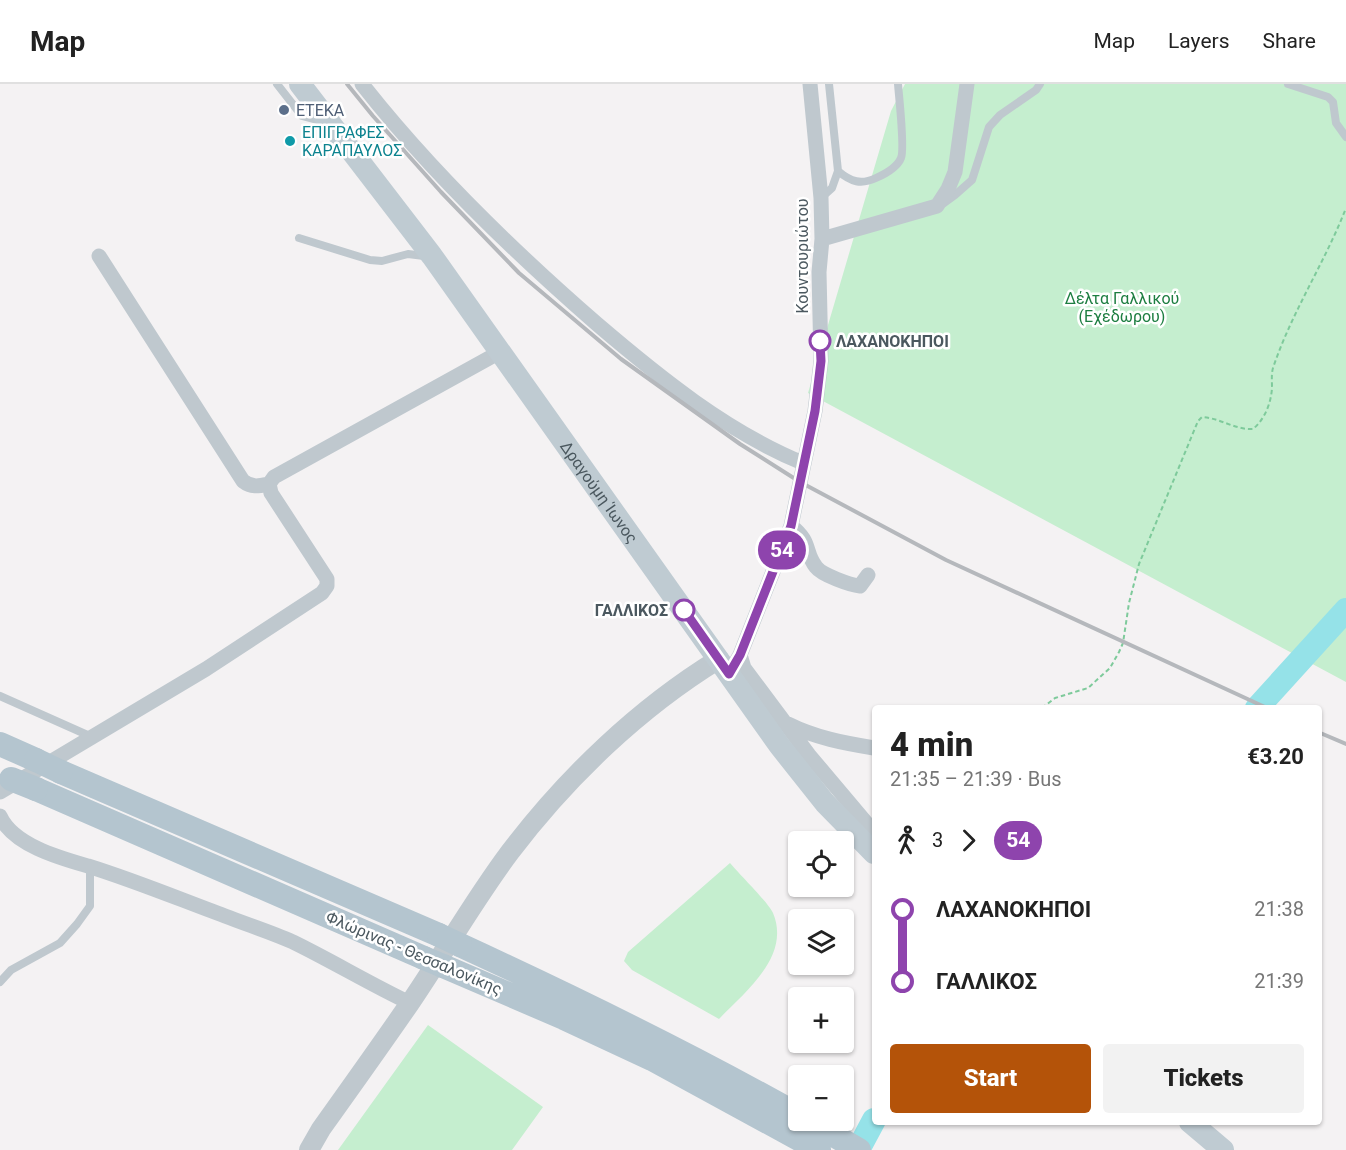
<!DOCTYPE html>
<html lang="en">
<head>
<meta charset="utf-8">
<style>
	body { margin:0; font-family:Roboto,sans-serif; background:#f2f2f2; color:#222; height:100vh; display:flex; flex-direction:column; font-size:22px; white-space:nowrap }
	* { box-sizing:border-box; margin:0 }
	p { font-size:20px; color:#767676 }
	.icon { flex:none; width:33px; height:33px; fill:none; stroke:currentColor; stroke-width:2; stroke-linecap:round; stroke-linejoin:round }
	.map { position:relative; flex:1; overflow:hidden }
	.panel { position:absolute; left:872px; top:621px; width:450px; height:420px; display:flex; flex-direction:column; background:#fff; border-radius:6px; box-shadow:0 2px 4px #0004 }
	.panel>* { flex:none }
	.badge { padding:0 12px; border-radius:20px; font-size:21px; line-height:39px }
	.buttons { position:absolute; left:788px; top:747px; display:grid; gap:12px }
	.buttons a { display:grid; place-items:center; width:66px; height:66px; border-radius:6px; background:#fff; box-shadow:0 2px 4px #0004; font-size:30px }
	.map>.badge { position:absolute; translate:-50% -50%; box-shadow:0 0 0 3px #fff }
	.legs { display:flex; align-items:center; gap:9px; height:66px; padding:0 18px; font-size:20px }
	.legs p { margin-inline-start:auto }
	.head { display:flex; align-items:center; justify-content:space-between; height:102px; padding:0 18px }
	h1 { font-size:33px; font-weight:800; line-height:45px }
	.button { display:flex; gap:12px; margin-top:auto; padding:12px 18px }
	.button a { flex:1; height:69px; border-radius:6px; background:#b45309; color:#fff; font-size:24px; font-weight:800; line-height:69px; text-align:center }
	.button a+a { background:#f2f2f2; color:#222 }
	ul { padding:0 18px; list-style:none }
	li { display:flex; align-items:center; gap:21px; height:72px; font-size:22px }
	li i { display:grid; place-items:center; width:9px; height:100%; margin:0 8px; background:currentColor }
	li i::after { content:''; width:15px; height:15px; margin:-8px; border:4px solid; border-radius:50%; background:#fff }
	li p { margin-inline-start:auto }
	li:first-child i { background:linear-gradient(#0000 50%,currentColor 0) }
	li:last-child i { background:linear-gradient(currentColor 50%,#0000 0) }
	header { display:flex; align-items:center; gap:36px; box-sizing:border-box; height:84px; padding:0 30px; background:#fff; border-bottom:2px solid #e0e0e0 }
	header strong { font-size:28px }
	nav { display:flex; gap:33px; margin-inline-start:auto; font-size:21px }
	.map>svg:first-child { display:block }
	.green { fill:#c5eecf }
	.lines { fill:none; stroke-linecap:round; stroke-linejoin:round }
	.river { stroke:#95e2e8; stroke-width:24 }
	.path { stroke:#7eca9b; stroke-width:2; stroke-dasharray:4.5 3; stroke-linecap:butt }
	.service { stroke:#bfc8ce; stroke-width:8 }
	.minor { stroke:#bfc8ce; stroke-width:15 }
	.tertiary { stroke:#bfc8ce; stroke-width:20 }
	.secondary { stroke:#bfcbd2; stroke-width:22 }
	.primary { stroke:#b4c5cf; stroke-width:24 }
	.rail { stroke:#b5b8bc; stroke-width:4 }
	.primary-bridge { stroke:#b4c5cf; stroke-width:24 }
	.line-1-casing { stroke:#fff; stroke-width:14 }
	.line-1 { stroke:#8e44ad; stroke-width:9 }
	.service-dot { fill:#5c6f8a; stroke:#fff; stroke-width:2 }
	.culture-dot { fill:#0f9aa8; stroke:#fff; stroke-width:2 }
	.stop-1-dot { fill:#fff; stroke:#8e44ad; stroke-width:3 }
	.labels { text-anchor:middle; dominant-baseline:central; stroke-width:5; stroke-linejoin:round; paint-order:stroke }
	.service-label { font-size:16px; fill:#4e5e75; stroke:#fff; text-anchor:start }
	.culture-label { font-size:16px; fill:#0d838f; stroke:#fff; text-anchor:start }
	.street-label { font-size:16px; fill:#4b585f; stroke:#fff }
	.park-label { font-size:16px; fill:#1d7e41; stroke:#fff }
	.stop-label { font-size:16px; font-weight:bold; fill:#4b585f; stroke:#fff; text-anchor:start }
</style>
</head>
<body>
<header>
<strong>Map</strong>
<nav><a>Map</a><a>Layers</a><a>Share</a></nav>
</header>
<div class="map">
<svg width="1346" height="1066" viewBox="0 0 1346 1066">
	<rect width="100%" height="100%" fill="#f4f2f3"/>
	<!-- green -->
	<path class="green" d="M905 0H1346V598L808 309 891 27Z
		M730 779C739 790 768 818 773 829 791 872 746 907 719 935L632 886 624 877 628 868Z
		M428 941 543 1023 512 1066H338Z"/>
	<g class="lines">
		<!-- river -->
		<path class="river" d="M1257 624 1346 526
			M858 1066 874 1036"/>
		<!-- path -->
		<path class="path" d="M1042 624 1055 614 1088 604 1110 584 1119 568 1123 559 1129 519 1139 480 1198 337 1202 333C1220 334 1235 346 1253 345 1265 335 1271 319 1272 304 1272 296 1271 288 1274 281 1293 226 1325 178 1346 124"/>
		<!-- service -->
		<path class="service" d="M277 0 302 32 317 36
			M829 0 838 87
			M1288 0 1328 13 1333 18 1336 39 1346 53
			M822 113 832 104 838 87C851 98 861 101 876 94 885 90 897 84 901 74 905 65 899 13 898 0
			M944 119 955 111 972 96 989 43 1000 31 1036 6 1040 0
			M299 154 370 176 382 177 408 170 424 172
			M0 612 92 653
			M0 898 11 886 60 859 77 840 90 822V783"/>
		<!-- minor -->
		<path class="minor" d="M362 0C431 88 513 167 597 240 659 293 727 348 803 379
			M822 155 937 122 948 105 955 88 967 0
			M99 172 243 397C252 404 259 402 269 400L274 393 500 268
			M791 442C812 458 804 468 816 483 822 491 850 501 860 502L868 491
			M740 571 744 584 809 671 874 748
			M729 590 740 571 791 442 815 327 821 277 819 188 822 155 821 114 810 0
			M788 640C816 654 844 659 874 664
			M0 708 206 585 322 509 327 502V495L271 409 269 400
			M0 732C13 761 60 774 88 782 136 797 179 815 225 832 248 841 271 848 293 858 332 877 370 900 410 919"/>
		<!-- tertiary -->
		<path class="tertiary" d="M309 1066 321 1045C351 1003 381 961 410 919 444 869 474 816 510 768 567 693 639 624 719 575"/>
		<!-- secondary -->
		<g class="secondary">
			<path id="s1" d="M300 0 432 172 779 661 825 719 874 769"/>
			<path d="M1190 1038 1223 1066"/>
		</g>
		<!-- primary -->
		<path class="primary" d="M0 660 36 676
			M61 688 439 851
			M36 705 424 874
			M460 861C575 914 688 969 798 1031
			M443 882 564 934 652 975 819 1066
			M808 1036 859 1066"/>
		<!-- rail -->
		<path class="rail" d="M347 0 373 32 441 108 519 189 621 275 740 360 800 398 946 476 1267 624
			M1318 648 1346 660"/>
		<!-- primary-bridge -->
		<path class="primary-bridge" d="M36 676 61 688
			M11 695 36 705
			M439 851 460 861
			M424 874 443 882"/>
	</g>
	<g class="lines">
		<!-- line-1 casing -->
		<g class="line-1-casing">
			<path id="line-1" d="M684 526 729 590 740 571 791 442 815 327 821 277 820 257"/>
		</g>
		<!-- line-1 -->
		<use href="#line-1" class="line-1"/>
	</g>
	<!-- markers -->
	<circle class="service-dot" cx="284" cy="26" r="6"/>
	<circle class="culture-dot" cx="290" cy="57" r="6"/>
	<g class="stop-1-dot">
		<circle cx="820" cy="257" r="10"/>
		<circle cx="684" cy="526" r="10"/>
	</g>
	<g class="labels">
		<!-- service labels -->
		<g class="service-label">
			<text x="296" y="26">ΕΤΕΚΑ</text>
		</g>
		<!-- culture labels -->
		<g class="culture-label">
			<text x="302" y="48">ΕΠΙΓΡΑΦΕΣ<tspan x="302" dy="18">ΚΑΡΑΠΑΥΛΟΣ</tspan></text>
		</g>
		<!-- street labels -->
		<g class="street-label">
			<text transform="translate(802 172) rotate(-90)">Κουντουριώτου</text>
			<text stroke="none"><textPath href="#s1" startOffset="506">Δραγούμη Ίωνος</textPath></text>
			<text transform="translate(414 869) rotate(23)">Φλώρινας - Θεσσαλονίκης</text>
		</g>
		<!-- park labels -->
		<g class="park-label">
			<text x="1122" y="214">Δέλτα Γαλλικού<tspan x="1122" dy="18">(Εχέδωρου)</tspan></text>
		</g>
		<!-- stop labels -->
		<g class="stop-label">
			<text x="836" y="257">ΛΑΧΑΝΟΚΗΠΟΙ</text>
			<text x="668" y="526" text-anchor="end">ΓΑΛΛΙΚΟΣ</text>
		</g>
	</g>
</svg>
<div class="buttons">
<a><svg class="icon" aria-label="locate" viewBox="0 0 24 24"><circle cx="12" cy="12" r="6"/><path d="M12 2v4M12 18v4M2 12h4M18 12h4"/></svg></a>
<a><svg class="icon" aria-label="layers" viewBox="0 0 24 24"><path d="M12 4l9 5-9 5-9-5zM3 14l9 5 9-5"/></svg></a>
<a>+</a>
<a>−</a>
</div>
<b class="badge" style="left:782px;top:466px;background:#8e44ad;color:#fff">54</b>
<section class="panel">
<div class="head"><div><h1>4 min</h1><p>21:35 – 21:39 · Bus</p></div><b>€3.20</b></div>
<div class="legs"><svg class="icon" aria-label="walk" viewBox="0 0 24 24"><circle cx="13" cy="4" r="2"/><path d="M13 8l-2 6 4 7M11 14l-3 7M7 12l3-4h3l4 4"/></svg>3<svg class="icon" aria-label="forward" viewBox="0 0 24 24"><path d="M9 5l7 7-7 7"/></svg><b class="badge" style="background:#8e44ad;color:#fff">54</b></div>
<ul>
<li><i style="color:#8e44ad"></i><b>ΛΑΧΑΝΟΚΗΠΟΙ</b><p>21:38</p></li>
<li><i style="color:#8e44ad"></i><b>ΓΑΛΛΙΚΟΣ</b><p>21:39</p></li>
</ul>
<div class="button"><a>Start</a><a>Tickets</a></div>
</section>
</div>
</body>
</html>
